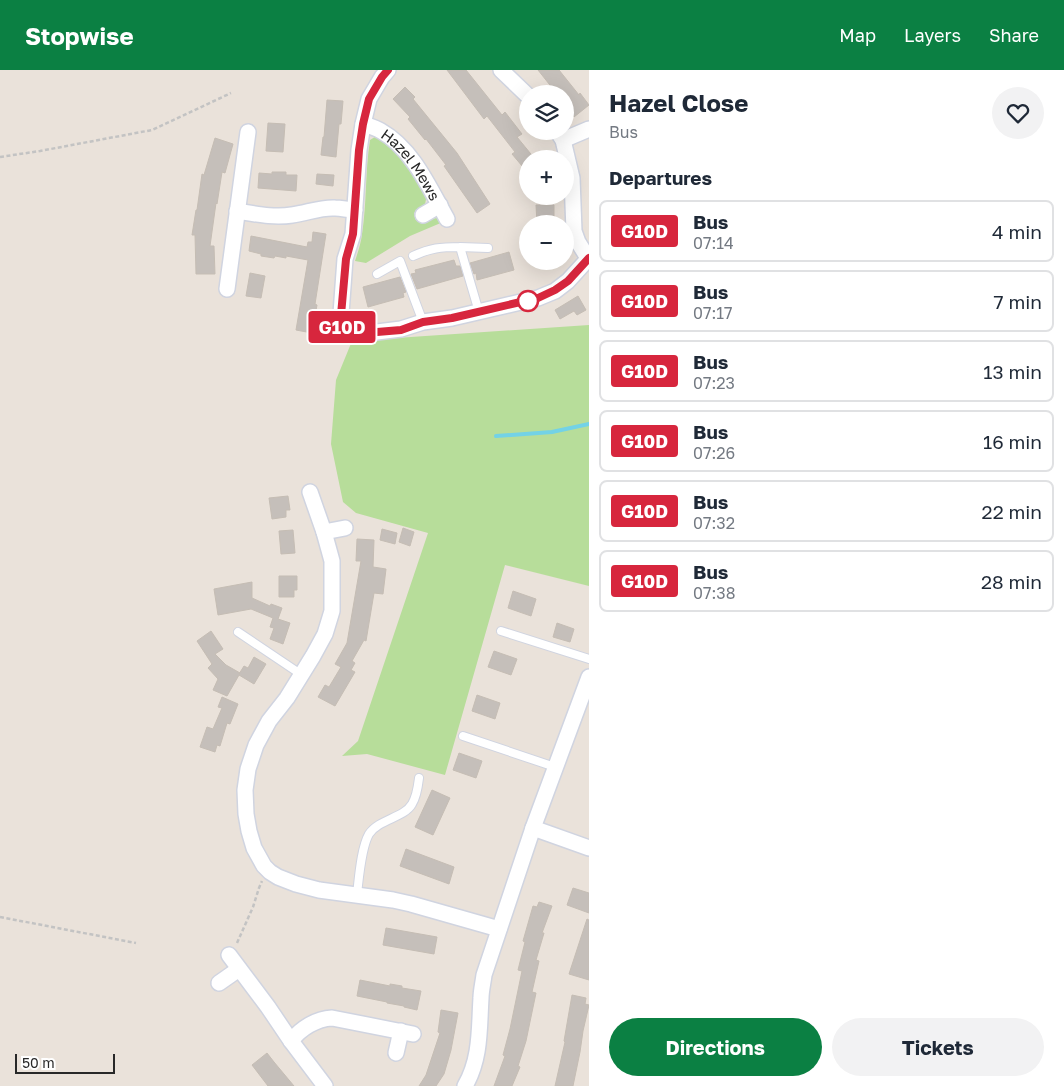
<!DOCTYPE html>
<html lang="en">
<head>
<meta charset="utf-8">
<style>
	body { margin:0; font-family:"Golos Text",sans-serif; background:#f2f2f3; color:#1f2937; height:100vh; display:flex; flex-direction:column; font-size:19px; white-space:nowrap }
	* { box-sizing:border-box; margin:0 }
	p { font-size:16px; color:#747a83 }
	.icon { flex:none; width:28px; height:28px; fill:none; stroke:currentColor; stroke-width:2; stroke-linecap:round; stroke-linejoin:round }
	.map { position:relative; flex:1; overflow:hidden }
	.side { display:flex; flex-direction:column; background:#fff; width:475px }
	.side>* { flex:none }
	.badge { padding:0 10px; border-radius:4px; font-size:18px; line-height:32px }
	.fabs { position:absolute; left:519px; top:15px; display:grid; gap:10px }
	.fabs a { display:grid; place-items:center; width:55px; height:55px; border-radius:50%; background:#fff; box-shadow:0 5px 20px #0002; font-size:25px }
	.scale { position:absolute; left:15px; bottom:12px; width:100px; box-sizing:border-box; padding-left:5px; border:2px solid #282828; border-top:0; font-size:14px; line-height:18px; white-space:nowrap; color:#282828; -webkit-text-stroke:4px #fff; paint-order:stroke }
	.map>.badge { position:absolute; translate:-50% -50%; box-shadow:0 0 0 2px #fff }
	h2 { padding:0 20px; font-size:19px; line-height:45px }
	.round { display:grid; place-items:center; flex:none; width:52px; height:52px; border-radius:26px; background:#f2f2f3 }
	.headline { display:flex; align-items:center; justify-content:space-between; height:85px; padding:0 20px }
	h1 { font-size:24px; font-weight:700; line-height:38px }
	.button { display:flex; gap:10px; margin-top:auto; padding:10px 20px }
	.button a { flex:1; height:58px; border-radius:30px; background:#0b8043; color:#fff; font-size:20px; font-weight:700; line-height:58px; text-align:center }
	.button a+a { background:#f2f2f3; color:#1f2937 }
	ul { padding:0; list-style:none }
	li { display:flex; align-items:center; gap:15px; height:62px; margin:0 10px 8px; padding:0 10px; border:2px solid #e0e1e3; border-radius:8px }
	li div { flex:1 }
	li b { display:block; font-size:19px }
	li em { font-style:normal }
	li .badge { min-width:55px; font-weight:700; text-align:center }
	header { display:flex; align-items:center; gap:30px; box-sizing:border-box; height:70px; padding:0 25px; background:#0b8043; color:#fff }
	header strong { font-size:24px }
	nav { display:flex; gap:28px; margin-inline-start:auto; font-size:18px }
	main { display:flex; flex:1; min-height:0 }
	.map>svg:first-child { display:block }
	.green { fill:#b7dd9a }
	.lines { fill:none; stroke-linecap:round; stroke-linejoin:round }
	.stream { stroke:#73d2e6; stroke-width:4 }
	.building { fill:#c5bfba; stroke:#c5bdb4 }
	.service-casing { stroke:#d0d4e0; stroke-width:10 }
	.minor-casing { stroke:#d0d4e0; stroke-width:18 }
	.path { stroke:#c3c3c3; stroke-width:2.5; stroke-dasharray:4 2.5; stroke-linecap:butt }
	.service { stroke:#fff; stroke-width:8 }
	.minor { stroke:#fff; stroke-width:15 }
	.line-casing { stroke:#fff; stroke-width:11 }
	.line { stroke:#d7263d; stroke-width:8 }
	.stop-dot { fill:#fff; stroke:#d7263d; stroke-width:2.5 }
	.labels { text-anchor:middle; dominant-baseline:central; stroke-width:5; stroke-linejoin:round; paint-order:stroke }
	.street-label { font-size:15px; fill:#282828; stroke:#fff }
</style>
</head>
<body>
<header>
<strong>Stopwise</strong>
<nav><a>Map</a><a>Layers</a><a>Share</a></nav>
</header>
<main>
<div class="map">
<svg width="589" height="1016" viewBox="0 0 589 1016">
	<rect width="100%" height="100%" fill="#eae2da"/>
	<!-- green -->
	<path class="green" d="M378 65 411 96 427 123 425 135 414 143 417 151 437 148 443 152 410 166 366 193 355 191C358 182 361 173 362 164 367 133 365 101 370 70Z
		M589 255V516L505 495 445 705 367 684 342 686 358 671 428 463 356 443 343 432 331 374 336 310 352 271Z"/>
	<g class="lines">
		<!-- stream -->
		<path class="stream" d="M496 366 552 362 589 354"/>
	</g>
	<!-- building -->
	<path class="building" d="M447 0H466L502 45 505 42 522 64 517 67 535 89H528V103L512 84 515 82 487 46 484 49Z
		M538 0H559L579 25 580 23 589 35 574 47 565 35V24H557Z
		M405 17 415 27 413 29 457 83 490 134 477 143 444 96 446 95 426 69 425 70 408 49 410 47 393 29Z
		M327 30 343 31 341 54H339L336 87 321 85 323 67H324Z
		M268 53 285 54 283 82 266 81Z
		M215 68 233 74 225 103 222 102 217 134 216 133 210 176H214L215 204H196L195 165H192L196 140H197L202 104 204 105Z
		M272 102H286V105H297L296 121 258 118 259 103 272 104Z
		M317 104 334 105 333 116 316 114Z
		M536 135H554V154H537Z
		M313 162 326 164 315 234 317 235 312 263 296 260 308 190 286 186V188L275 186 274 188 261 186V184L249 181 251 166 307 177 308 172H312Z
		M509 182 514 200 477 210 476 203 474 204 470 193Z
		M454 190 456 196H460L463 206 417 219 411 204 416 203 415 200Z
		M250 203 265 206 261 228 246 226Z
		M400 207 406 222 403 223 404 227 368 237 363 217Z
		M578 226 586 240 577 245 574 241 560 249 555 240Z
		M288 426 290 440H286V447L272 449 269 428Z
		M403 458 414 462 410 476 399 472Z
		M382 459 397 463 395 474 380 470Z
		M293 460 295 483 281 484 279 461Z
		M357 469 374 470 373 497 386 499 383 524 374 523 366 571 364 570 352 591 355 593 351 600 355 602 335 636 318 627 325 615 329 617 341 597 335 594 347 573 361 491H356Z
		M279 506H297V520H294V527H279Z
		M252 512V528L270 536 271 534 282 538 278 549 290 553 283 574 270 569 274 558 270 557 273 548 251 539 218 545 214 519Z
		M513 521 536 529 531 546 508 538Z
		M557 553 574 559 570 572 553 567Z
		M211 561 223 579 215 584 226 595 240 603 239 604 244 596 248 598 254 587 266 594 254 614 239 605 227 626 213 620 218 609 208 598 212 594 197 571Z
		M494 581 517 589 511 605 488 597Z
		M477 625 500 633 495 649 472 641Z
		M222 627 238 634 230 654 227 653 220 676 217 675 215 682 200 677 207 657 213 659 222 638 218 637Z
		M459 683 482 691 476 708 453 700Z
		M432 720 450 728 433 765 415 757Z
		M406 779 454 797 449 814 400 796Z
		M573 818 589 823V843L567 835Z
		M539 832 552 836 542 863H544L536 890 539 891 532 922 536 923 526 971 518 996 520 997 512 1016H494L505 986 503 985 510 959 522 901 518 900 525 872 523 871 533 836 537 837Z
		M587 849 589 850V910L569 904Z
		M386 858 437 867 434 884 383 875Z
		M360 910 390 916V914L402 916V918L421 921 417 940 404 937V936L387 933V932L357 926Z
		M572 925 586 928 585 934 589 935 583 961 580 982 573 1016H555L565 972 564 971Z
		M441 940 458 943 451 980 444 1004 436 1016H419L426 1005 440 963 438 962Z
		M267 983 274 992 294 1016H268L252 995Z"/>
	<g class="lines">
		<!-- service casing -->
		<g class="service-casing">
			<path id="service" d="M460 177 488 178
				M413 186C431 178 440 177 460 177L479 242
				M377 204 400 191 423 252
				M501 561 589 589
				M238 562 302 605
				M463 666 555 697
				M357 824C359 808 361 778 369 764 379 749 404 748 412 734 417 726 418 716 419 708"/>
		</g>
		<!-- minor casing -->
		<g class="minor-casing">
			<g id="minor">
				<path d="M388 0 382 7 369 29 363 54 359 80 353 164 345 189 340 257 377 262 401 259 423 252 452 248 538 228 555 221 568 211 589 188"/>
				<path d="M501 0 528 26"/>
				<path id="s1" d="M363 54C369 56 376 58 381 61 413 79 430 119 447 149"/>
				<path d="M557 61 563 70 572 108 574 161 578 172 588 188"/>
				<path d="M563 70 589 59"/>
				<path d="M237 141C256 144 274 148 292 145 307 143 321 137 335 138 342 138 348 140 355 140"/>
				<path d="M423 145 440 135"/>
				<path d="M227 219 248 62"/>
				<path d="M310 422 324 462 332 491V541L325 564 313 586 287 628 269 651 256 675 248 699 245 720 246 744 249 761 254 778 264 796 270 802 278 807 296 814 319 820 393 830 411 834 499 859"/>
				<path d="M324 462 345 458"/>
				<path d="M533 758 589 778"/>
				<path d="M229 885 268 937 291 971 325 1016"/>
				<path d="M219 913 239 899"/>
				<path d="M291 971C301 958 316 949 332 948L413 964"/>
				<path d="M396 983 401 961"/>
				<path d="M465 1016C481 988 479 959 481 928 481 921 483 913 484 905L533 758 589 607"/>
			</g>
		</g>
		<!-- path -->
		<path class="path" d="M0 87 40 81 152 60 231 23
			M0 847 136 873
			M237 873 253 837 259 818 262 811"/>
		<!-- service -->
		<use href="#service" class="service"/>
		<!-- minor -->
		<use href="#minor" class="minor"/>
	</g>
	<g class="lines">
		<!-- line casing -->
		<g class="line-casing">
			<path id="line" d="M388 0 382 7 369 29 363 54 359 80 353 164 346 189 340 256 377 262 401 260 423 252 452 248 538 228 555 220 568 211 589 188"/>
		</g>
		<!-- line -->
		<use href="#line" class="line"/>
	</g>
	<!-- markers -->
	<circle class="stop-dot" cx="528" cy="231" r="10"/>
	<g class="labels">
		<!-- street labels -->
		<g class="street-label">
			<text stroke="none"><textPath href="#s1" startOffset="65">Hazel Mews</textPath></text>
		</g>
	</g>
</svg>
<div class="fabs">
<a><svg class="icon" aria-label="layers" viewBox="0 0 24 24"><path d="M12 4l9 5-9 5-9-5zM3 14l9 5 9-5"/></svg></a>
<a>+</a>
<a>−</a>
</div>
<div class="scale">50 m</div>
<b class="badge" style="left:342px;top:257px;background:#d7263d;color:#fff">G10D</b>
</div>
<section class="side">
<div class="headline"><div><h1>Hazel Close</h1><p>Bus</p></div><a class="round"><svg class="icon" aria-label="heart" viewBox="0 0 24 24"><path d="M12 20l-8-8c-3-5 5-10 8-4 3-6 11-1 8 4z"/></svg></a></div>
<h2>Departures</h2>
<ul>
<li><span class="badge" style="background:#d7263d;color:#fff">G10D</span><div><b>Bus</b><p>07:14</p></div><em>4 min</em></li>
<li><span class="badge" style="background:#d7263d;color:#fff">G10D</span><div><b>Bus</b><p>07:17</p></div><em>7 min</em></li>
<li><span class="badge" style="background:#d7263d;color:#fff">G10D</span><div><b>Bus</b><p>07:23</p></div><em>13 min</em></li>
<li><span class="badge" style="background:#d7263d;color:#fff">G10D</span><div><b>Bus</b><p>07:26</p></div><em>16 min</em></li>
<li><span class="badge" style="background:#d7263d;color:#fff">G10D</span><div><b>Bus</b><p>07:32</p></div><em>22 min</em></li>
<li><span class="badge" style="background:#d7263d;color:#fff">G10D</span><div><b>Bus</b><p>07:38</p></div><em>28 min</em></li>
</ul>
<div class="button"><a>Directions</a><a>Tickets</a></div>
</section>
</main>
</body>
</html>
